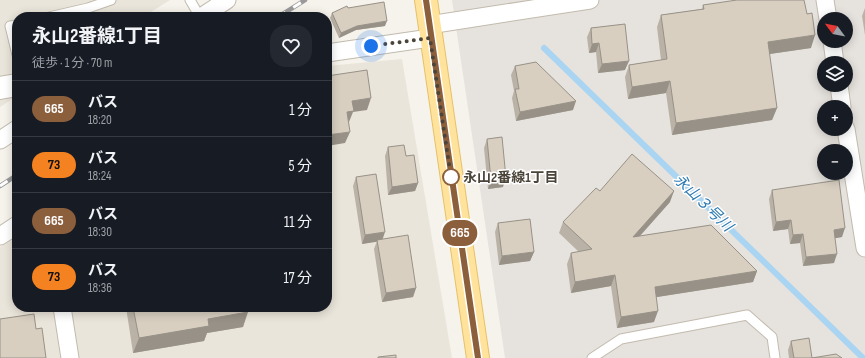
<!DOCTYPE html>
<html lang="ja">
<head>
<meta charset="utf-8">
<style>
	body { margin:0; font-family:"Sofia Sans Condensed","Noto Sans JP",sans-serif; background:#242831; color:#f1f3f6; height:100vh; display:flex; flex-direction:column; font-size:15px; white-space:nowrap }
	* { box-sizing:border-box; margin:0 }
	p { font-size:13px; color:#9ea1a6 }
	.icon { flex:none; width:22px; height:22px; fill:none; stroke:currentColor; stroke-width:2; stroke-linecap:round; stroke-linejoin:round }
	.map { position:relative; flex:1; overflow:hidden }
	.panel { position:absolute; left:12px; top:12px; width:320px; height:300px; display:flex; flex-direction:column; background:#171b24; border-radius:16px; box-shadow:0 2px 10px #0003 }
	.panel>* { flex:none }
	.badge { padding:0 8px; border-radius:13px; font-size:14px; line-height:26px }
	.needle { width:26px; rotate:302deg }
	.tools { position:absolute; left:817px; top:12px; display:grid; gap:8px }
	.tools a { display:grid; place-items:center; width:36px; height:36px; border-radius:50%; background:#171b24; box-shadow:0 2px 10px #0003; font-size:20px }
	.you { position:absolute; width:20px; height:20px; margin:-10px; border:3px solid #fff; border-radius:50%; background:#1a73e8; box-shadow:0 0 0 6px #1a73e833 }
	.map>.badge { position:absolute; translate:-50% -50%; box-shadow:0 0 0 2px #fff }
	.round { display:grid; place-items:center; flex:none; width:42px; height:42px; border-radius:16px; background:#242831 }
	.headline { display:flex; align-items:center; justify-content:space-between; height:68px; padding:0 20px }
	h1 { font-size:19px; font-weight:700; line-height:30px }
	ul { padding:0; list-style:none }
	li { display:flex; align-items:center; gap:12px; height:56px; padding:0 20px; border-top:1px solid #363941 }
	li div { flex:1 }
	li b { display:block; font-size:15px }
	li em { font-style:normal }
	li .badge { min-width:44px; font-weight:700; text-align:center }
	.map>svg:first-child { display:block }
	.residential { fill:#eae5da }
	.industrial { fill:#e6e2dd; fill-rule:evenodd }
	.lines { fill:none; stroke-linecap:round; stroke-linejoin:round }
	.stream { stroke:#a9d4f2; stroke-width:6 }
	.service-casing { stroke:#c2bbae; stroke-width:11 }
	.minor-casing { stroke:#c2bbae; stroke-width:19 }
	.tertiary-casing { stroke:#c2bbae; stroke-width:24 }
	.primary-casing { stroke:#e6c16a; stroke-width:24 }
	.service { stroke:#fff; stroke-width:9 }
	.minor { stroke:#fff; stroke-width:17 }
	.tertiary { stroke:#fff; stroke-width:22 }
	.primary { stroke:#ffe39c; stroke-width:22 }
	.rail-casing { stroke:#9a9a9a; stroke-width:4.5 }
	.rail { stroke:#fff; stroke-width:3; stroke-dasharray:9; stroke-linecap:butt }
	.wall { fill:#bab2a6 }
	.shaded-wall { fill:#979187 }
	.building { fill:#d8cfc1; stroke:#979187 }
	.line-casing { stroke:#fff; stroke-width:9 }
	.line { stroke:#8b5e3c; stroke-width:6 }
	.walk { stroke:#4b4439; stroke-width:4; stroke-dasharray:0 7.2 }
	.stop-dot { fill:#fff; stroke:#8b5e3c; stroke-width:2 }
	.labels { text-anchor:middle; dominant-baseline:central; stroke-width:3; stroke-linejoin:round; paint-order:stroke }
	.stop-label { font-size:14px; font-weight:bold; fill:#4b4439; stroke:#fff; text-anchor:start }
	.water-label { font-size:15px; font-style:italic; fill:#2e7ab2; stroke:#fff }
</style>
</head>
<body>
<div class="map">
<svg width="865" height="358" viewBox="0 0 865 358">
	<rect width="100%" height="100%" fill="#f6f3ec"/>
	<!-- residential -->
	<path class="residential" d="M0 0H170L143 17H17V96L0 107Z
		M402 59 452 358H0V247L17 237V307H327V66Z"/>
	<!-- industrial -->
	<path class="industrial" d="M452 0H865V358H505ZM824 19H846V41H824ZM824 63H846V85H824ZM824 107H846V129H824ZM824 151H846V173H824Z"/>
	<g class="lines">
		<!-- stream -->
		<path class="stream" d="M544 48 863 358"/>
		<!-- service casing -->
		<g class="service-casing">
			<path id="service" d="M190 0 200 17
				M49 17 88 8 111 0
				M17 25 10 26 17 55
				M592 358 621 339 747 315 772 337 775 358"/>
		</g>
		<!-- minor casing -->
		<g class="minor-casing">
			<path id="minor" d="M825 0 828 19
				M201 17 227 0
				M429 25 590 0
				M832 41 835 63
				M327 53 430 38
				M839 85 842 107
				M846 129 865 248
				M0 140 17 129
				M0 236 17 225
				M62 307 70 358"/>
		</g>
		<!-- tertiary casing -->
		<g class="tertiary-casing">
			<path id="tertiary" d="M0 88 17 85"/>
		</g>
		<!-- primary casing -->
		<g class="primary-casing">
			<path id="primary" d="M426 0 478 358"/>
		</g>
		<!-- service -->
		<use href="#service" class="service"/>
		<!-- minor -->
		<use href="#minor" class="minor"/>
		<!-- tertiary -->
		<use href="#tertiary" class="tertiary"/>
		<!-- primary -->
		<use href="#primary" class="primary"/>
		<!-- rail casing -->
		<g class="rail-casing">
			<path id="rail" d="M278 17 305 0
				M0 186 17 175"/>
		</g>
		<!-- rail -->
		<use href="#rail" class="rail"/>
	</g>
	<!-- wall -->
	<path class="wall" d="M703 5 811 48 769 54 777 108 772 120 672 135 666 93 628 99 625 77 629 65 661 60 657 27 661 15 702 9Z
		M348 8 385 26 356 30 339 38 330 18 332 13Z
		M865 8V35L862 16Z
		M591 28 625 70 598 73 596 52 589 53 587 37Z
		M515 66 573 110 516 121 512 98 514 91 511 75Z
		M487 139 503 187 488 189 484 148Z
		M388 147 406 156 418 183 415 191 388 195 385 156Z
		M356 177 382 239 416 288 413 297 382 302 374 249 377 241 362 244 353 186Z
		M772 190 842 237 835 238 834 263 803 266 800 243 790 244 788 229 773 231 769 199Z
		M600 191 670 202 640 236 757 271 753 282 656 297 654 322 617 328 611 286 571 293 567 264 571 253 579 252 559 233 563 222Z
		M498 223 534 252 530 261 499 265 495 232Z
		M126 307H248L243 327 207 333 204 341 133 353Z
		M791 341 812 358H842H789L788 350Z"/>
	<!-- shaded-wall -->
	<path class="shaded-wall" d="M387 21 385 26 356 30 339 38 341 33 357 26Z
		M815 35 811 48 763 55 768 42Z
		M599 43 596 52 589 53 592 44Z
		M629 61 625 70 598 73 602 64Z
		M670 81 666 93 628 99 632 87Z
		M371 98 367 110 353 112 349 122 343 123 347 112 352 101Z
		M576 101 573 110 516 121 520 112Z
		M777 108 772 120 672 135 676 123Z
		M350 132 345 143 327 146V135Z
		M506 178 503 187 488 189 491 180Z
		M418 183 415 191 388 195 392 187Z
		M674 191 670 202 629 248 633 237Z
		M791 220 788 229 773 231 776 222Z
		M845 228 842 237 831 239 834 230Z
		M385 232 382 241 362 244 365 235Z
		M803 234 800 243 790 244 793 235Z
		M534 252 530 261 499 265 502 256Z
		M837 254 834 263 803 266 806 257Z
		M757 271 753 282 651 298 655 287Z
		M615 275 611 286 571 293 575 282Z
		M416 288 413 297 382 302 386 293Z
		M658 311 654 322 617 328 621 317Z
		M248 312 243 327 207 333 204 341 133 353 139 338 208 319Z"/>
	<!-- building -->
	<path class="building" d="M737 0H804L807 14 812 13 815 35 768 42 777 108 676 123 670 81 632 87 629 65 667 59 661 15 704 9 703 5Z
		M384 2 387 21 357 26 341 33 332 13 347 6 348 8Z
		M625 24 629 61 602 64 599 43 592 44 591 28Z
		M536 62 576 101 520 112 515 89H519L515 66Z
		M367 70 371 98 352 101 354 111 347 112 350 132 327 135V76Z
		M502 137 506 178 491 180 487 139Z
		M404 145 406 156 414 155 418 183 392 187 388 147Z
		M632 154 674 191 633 237 711 225 757 271 655 287 658 311 621 317 615 275 575 282 571 253 592 249 563 222 596 188 600 191Z
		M376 174 385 232 365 235 356 177Z
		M839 180 845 228 834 230 837 254 806 257 803 234 793 235 791 220 776 222 772 190Z
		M530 219 534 252 502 256 498 223Z
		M408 235 416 288 386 293 377 240Z
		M133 307H248V312L208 319 209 326 139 338Z
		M34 314 36 329 42 328 46 358H0V319Z
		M809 338 812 358 836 354 842 358H794L791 341Z
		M396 355V358H378V357Z"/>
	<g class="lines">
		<!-- line casing -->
		<g class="line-casing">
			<path id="line" d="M426 0 478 358"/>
		</g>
		<!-- line -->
		<use href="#line" class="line"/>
		<!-- walk -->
		<path class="walk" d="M371 46 430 38 451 177"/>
	</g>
	<!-- markers -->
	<circle class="stop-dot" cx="451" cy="177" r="8"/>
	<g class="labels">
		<!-- stop labels -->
		<g class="stop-label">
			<text x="463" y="177">永山2番線1丁目</text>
		</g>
		<!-- water labels -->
		<g class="water-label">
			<text transform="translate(703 203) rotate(44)">永山３号川</text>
		</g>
	</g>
</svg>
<div class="tools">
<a><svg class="needle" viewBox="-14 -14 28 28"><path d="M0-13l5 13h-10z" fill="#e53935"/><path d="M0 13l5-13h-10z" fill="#9ea1a6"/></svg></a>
<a><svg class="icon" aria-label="layers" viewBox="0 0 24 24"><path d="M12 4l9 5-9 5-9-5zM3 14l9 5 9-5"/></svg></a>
<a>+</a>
<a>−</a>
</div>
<div class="you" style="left:371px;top:46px"></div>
<b class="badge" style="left:460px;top:233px;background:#8b5e3c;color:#fff">665</b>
<section class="panel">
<div class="headline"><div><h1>永山2番線1丁目</h1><p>徒歩 · 1 分 · 70 m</p></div><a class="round"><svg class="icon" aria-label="heart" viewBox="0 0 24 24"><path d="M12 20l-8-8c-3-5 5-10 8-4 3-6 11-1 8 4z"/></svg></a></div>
<ul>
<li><span class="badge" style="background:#8b5e3c;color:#fff">665</span><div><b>バス</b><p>18:20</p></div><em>1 分</em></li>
<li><span class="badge" style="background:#f58220;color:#111">73</span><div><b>バス</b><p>18:24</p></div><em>5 分</em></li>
<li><span class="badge" style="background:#8b5e3c;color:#fff">665</span><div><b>バス</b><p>18:30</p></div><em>11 分</em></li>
<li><span class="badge" style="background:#f58220;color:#111">73</span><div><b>バス</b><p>18:36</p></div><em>17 分</em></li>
</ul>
</section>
</div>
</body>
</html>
